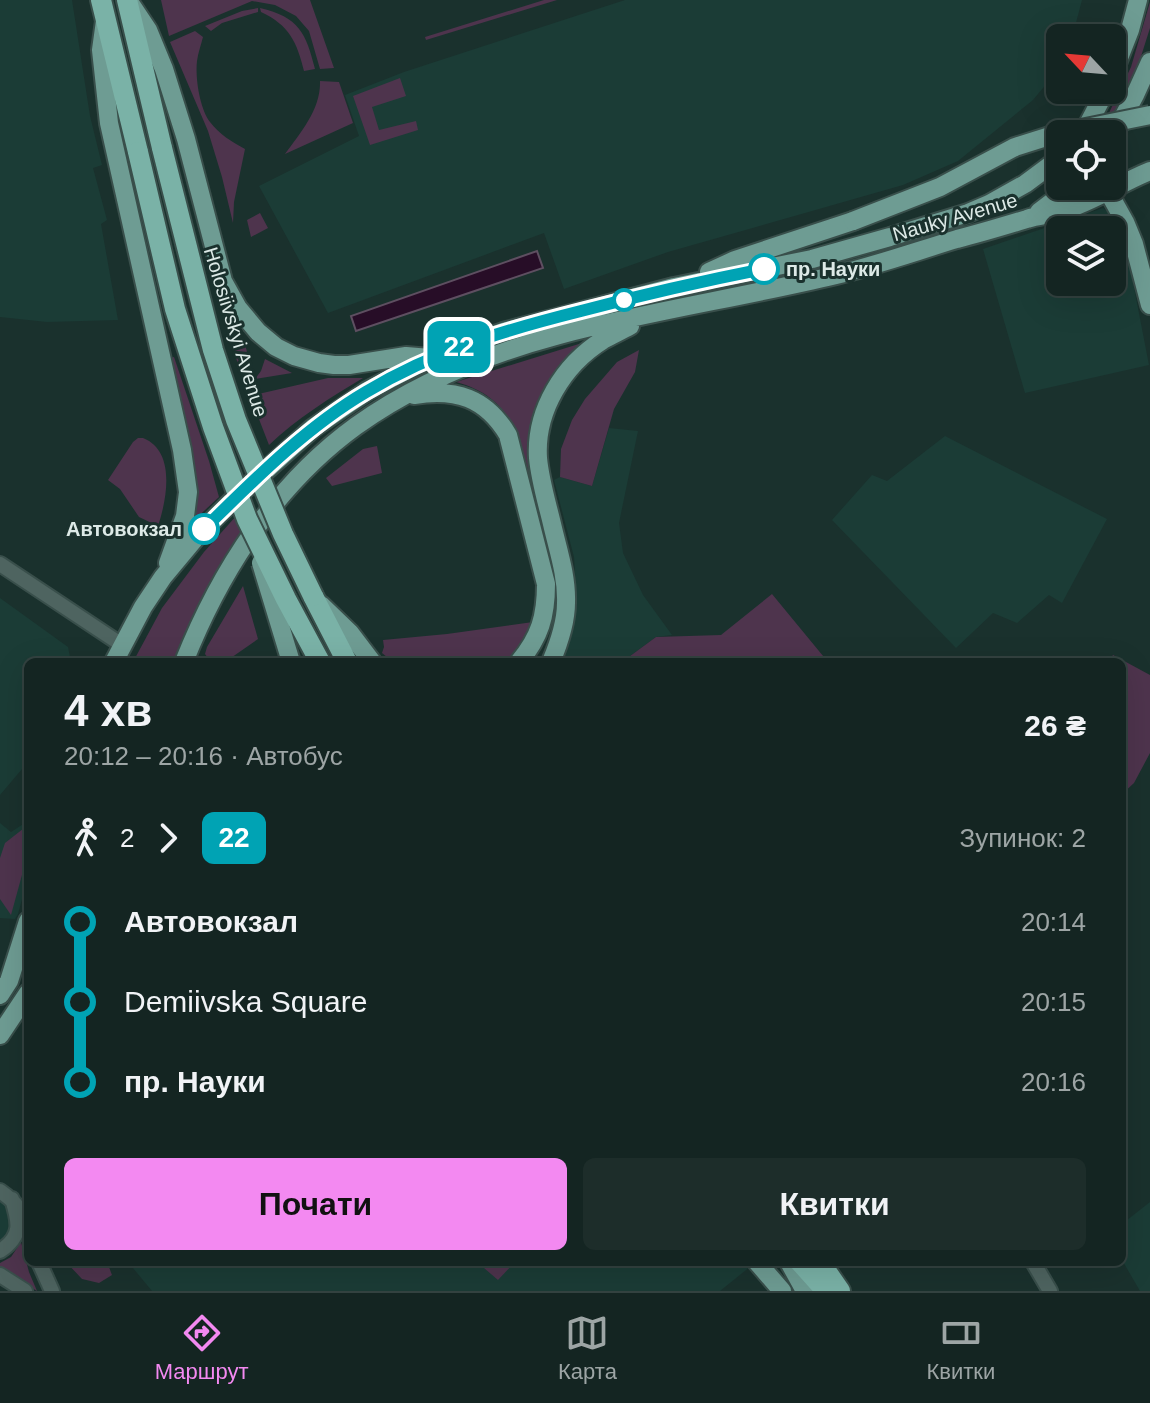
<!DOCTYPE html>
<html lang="uk">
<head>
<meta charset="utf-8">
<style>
	body { margin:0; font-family:Helvetica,sans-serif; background:#1d2d2a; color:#f1f3f6; height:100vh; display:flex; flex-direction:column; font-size:30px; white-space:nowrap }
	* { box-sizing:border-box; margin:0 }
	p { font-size:26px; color:#9da5a5 }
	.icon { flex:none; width:44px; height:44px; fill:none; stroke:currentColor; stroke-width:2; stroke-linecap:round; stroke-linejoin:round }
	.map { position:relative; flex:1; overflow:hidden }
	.panel { position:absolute; left:24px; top:658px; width:1102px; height:608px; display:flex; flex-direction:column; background:#142522; border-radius:12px; box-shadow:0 8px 32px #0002,0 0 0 2px #334240 }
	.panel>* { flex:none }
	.badge { padding:0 16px; border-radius:12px; font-size:28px; line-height:52px }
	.needle { width:52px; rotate:296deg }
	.fabs { position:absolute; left:1046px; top:24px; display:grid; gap:16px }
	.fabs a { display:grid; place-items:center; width:80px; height:80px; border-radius:12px; background:#142522; box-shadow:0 8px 32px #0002,0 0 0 2px #334240; font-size:40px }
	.map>.badge { position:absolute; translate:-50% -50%; box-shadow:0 0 0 4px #fff }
	.legs { display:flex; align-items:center; gap:12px; height:88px; padding:0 40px; font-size:26px }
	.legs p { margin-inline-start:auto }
	.headline { display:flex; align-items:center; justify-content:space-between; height:136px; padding:0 40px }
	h1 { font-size:44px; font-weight:700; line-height:60px }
	.action { display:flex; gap:16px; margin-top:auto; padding:16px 40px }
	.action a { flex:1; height:92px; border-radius:12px; background:#f389f1; color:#111; font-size:32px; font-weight:700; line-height:92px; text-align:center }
	.action a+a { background:#1d2d2a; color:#f1f3f6 }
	ul { padding:0 40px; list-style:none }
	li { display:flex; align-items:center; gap:28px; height:80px; font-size:30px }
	li i { display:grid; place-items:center; width:12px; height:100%; margin:0 10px; background:currentColor }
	li i::after { content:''; width:20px; height:20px; margin:-10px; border:6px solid; border-radius:50%; background:#142522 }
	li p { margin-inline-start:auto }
	li:first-child i { background:linear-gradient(#0000 50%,currentColor 0) }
	li:last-child i { background:linear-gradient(currentColor 50%,#0000 0) }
	.dock { display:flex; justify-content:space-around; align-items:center; height:112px; border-top:2px solid #334240; background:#142522; font-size:22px; color:#9da5a5 }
	.dock a { display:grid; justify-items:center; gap:4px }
	.dock .current { color:#f389f1 }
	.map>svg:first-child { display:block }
	.built { fill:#1b3c36; fill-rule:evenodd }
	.green { fill:#4e344d }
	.water { fill:#270d27; stroke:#5e4f61; stroke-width:2 }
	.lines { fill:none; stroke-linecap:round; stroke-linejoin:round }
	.minor-casing { stroke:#394f4b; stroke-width:18 }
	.major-casing { stroke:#394f4b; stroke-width:22 }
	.highway-casing { stroke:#394f4b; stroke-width:24 }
	.minor { stroke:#4e6460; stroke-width:14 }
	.major { stroke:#6e9c93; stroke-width:18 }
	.highway { stroke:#7ab2a7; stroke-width:20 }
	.major-bridge-casing { stroke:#394f4b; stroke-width:22; stroke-linecap:butt }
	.highway-bridge-casing { stroke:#394f4b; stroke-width:24; stroke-linecap:butt }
	.major-bridge { stroke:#6e9c93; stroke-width:18 }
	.highway-bridge { stroke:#7ab2a7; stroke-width:20 }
	.line-1-casing { stroke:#fff; stroke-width:18 }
	.line-1 { stroke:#00a3b4; stroke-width:12 }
	.stop-1-dot { fill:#fff; stroke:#00a3b4; stroke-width:4 }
	.labels { text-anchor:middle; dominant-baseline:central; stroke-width:6; stroke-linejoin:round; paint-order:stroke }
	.street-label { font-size:20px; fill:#ddeae7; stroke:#1a312d }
	.stop-label { font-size:20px; font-weight:bold; fill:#ddeae7; stroke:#1a312d; text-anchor:start }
</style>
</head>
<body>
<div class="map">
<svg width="1150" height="1291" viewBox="0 0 1150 1291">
	<rect width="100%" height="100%" fill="#1a312d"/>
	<!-- built -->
	<path class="built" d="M0 0H72L90 116 102 165 93 168 107 220 101 224 118 320 47 322 0 317Z
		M625 0H1082L1072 38H1060V72L1057 71 1033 100 958 161 903 185 668 252 564 289 544 233 328 313 259 186 359 136 345 95 404 72Z
		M1103 208 1115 217 1125 241 1149 365 1025 393 983 249ZM1060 230H1112V282H1060Z
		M609 428 638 431 619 523 623 553 643 595 672 635 656 637 622 662H563L571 637 577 604 574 557 554 480 560 477 592 486Z
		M945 436 1107 519 1062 603 1049 595 1017 623 993 613 956 648 832 520 872 475 887 481Z
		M0 598 68 647 71 662H28V762L0 795Z
		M28 821V877L18 914 15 919 0 918V823L11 832Z
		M0 1198 11 1210V1227L8 1235 0 1243Z
		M1150 1202V1291H1140L1122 1260V1224Z
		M128 1262H746L751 1266 720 1291H152Z"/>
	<!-- green -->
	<path class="green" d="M161 0H310L334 68 320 69 309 31 296 16 275 5 252 1 169 36Z
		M544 0H557L426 40 425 37Z
		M1150 2V28L1137 69 1113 114 1108 115 1131 67Z
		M258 8V12L222 23 211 31 205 26 242 11Z
		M260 8C299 17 306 33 315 69L304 71C297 42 289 25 261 12Z
		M195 31 203 37C201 45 198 53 197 61 195 78 200 109 210 122 219 134 232 142 245 149L234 202 233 223 222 177 208 131 170 42Z
		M400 78 406 96 372 107 379 130 416 121 418 130 370 145 353 96Z
		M320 81 339 82 353 123 285 154C301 132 321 109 320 81Z
		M260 213 268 228 251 237 247 220Z
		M223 315C237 335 258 348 241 374Z
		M582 343C556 371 529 401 531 442 531 457 535 472 537 486L532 487C520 437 512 397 456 382Z
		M639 350 635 372 614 409 592 486 560 477 561 449 572 420 585 399 617 362Z
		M174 357 209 461 219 497 190 524 165 359Z
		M265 359 292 373 255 379 261 371Z
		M328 378H363C330 398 297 418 269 445L250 396Z
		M143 438C176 451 167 499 158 526L139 517 120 489 108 480 133 442 138 438Z
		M377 446 382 473 332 486 326 478 363 449Z
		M237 515 241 533C212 573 193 617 174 662H133L162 608 204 552Z
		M243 586 258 639 225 662H211L205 654 207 647Z
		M772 594 828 662H622L656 637 721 635Z
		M533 622C526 638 519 651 505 662H393L382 653 384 647 383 640 447 634Z
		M1113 655 1150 675V753L1134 783 1122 794V662H1109Z
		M28 825V853L11 915 0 899V858L5 843Z
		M21 1242 29 1272 37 1291 0 1268V1263L11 1257Z
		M66 1262H107L112 1275 99 1283 82 1279Z
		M477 1262H515L498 1280Z"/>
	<!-- water -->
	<path class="water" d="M537 251 543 268 356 331 351 316Z"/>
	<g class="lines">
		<!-- minor casing -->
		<g class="minor-casing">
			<path id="minor" d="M0 564 122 645
				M0 1191C17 1203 21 1209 28 1229
				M0 1251C23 1236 19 1222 12 1199
				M39 1262 52 1291
				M1033 1262 1050 1291
				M0 1275 25 1291"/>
		</g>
		<!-- major casing -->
		<g class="major-casing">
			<path id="major" d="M128 0 148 30 164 69 186 139 223 281 238 308 258 332 276 347 294 356 319 363 334 365H349L406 356 430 358
				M105 21 101 50 109 123 182 450 188 492 185 516 168 563
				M1112 76 1130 30 1138 0
				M1083 134 1106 90
				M1112 138 1135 95 1150 62
				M1105 186 1125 222 1134 244 1150 305
				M1039 212 1073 186
				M709 272 735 260 853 221
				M414 395C456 388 486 398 508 435L546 584C546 616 540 637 519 662
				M321 605 350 633 372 662
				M114 662 143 607 163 577 198 535 236 497 313 428 367 391 430 358 503 332 674 287 812 259 890 237 968 213 989 204 1025 184 1060 158
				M184 662C220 571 276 484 356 426 416 383 488 354 559 335 650 311 744 297 836 275 877 265 917 251 957 239 981 233 1004 226 1027 219 1038 215 1051 215 1062 211 1093 202 1120 183 1150 171
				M551 662C559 643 566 623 566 603 567 576 558 550 552 524 547 503 540 480 538 458 535 411 563 365 603 340 612 335 621 331 630 326
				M0 995 9 981 28 921
				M0 1035 28 993
				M757 1262 782 1291
				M789 1262 805 1291"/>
		</g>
		<!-- highway casing -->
		<g class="highway-casing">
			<path id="highway" d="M101 0 138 152
				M127 0 162 148
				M313 596 347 662
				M800 1262 826 1291
				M820 1262 840 1291"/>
		</g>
		<!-- minor -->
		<use href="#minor" class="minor"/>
		<!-- major -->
		<use href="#major" class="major"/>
		<!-- highway -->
		<use href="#highway" class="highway"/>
		<!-- major-bridge casing -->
		<g class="major-bridge-casing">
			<path id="major-bridge" d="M853 221 940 187 1015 147 1056 134 1150 115
				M261 563 291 662"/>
		</g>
		<!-- highway-bridge casing -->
		<g class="highway-bridge-casing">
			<path id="highway-bridge" d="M162 148 213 350 236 420 283 534 313 596
				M138 152 175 309 213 427 247 519 286 599 320 662"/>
		</g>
		<!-- major-bridge -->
		<use href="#major-bridge" class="major-bridge"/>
		<!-- highway-bridge -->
		<use href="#highway-bridge" class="highway-bridge"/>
	</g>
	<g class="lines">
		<!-- line-1 casing -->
		<g class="line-1-casing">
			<path id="line-1" d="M204 529C254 480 305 428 366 392 434 351 505 330 581 311 642 295 703 281 764 269"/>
		</g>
		<!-- line-1 -->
		<use href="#line-1" class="line-1"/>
	</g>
	<!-- markers -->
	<g class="stop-1-dot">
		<circle cx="764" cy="269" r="14"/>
		<circle cx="624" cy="300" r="10"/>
		<circle cx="204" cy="529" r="14"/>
	</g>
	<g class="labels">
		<!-- street labels -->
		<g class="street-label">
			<text transform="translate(955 217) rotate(-16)">Nauky Avenue</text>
			<text transform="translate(236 332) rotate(73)">Holosiivskyi Avenue</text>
		</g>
		<!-- stop labels -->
		<g class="stop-label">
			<text x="786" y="269">пр. Науки</text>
			<text x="182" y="529" text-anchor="end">Автовокзал</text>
		</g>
	</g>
</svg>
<div class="fabs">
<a><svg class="needle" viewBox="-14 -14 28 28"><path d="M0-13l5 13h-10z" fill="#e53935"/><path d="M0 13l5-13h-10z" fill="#9da5a5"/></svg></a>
<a><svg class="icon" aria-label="locate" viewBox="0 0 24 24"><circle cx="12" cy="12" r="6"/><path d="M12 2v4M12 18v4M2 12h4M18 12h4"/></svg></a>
<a><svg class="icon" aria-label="layers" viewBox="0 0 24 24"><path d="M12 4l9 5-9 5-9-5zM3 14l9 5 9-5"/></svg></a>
</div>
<b class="badge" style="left:459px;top:347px;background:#00a3b4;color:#fff">22</b>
<section class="panel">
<div class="headline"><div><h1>4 хв</h1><p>20:12 – 20:16 · Автобус</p></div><b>26 ₴</b></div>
<div class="legs"><svg class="icon" aria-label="walk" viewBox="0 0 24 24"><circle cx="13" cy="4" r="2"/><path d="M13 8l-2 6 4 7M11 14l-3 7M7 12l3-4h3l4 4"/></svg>2<svg class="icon" aria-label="forward" viewBox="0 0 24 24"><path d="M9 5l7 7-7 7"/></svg><b class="badge" style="background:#00a3b4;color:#fff">22</b><p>Зупинок: 2</p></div>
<ul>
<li><i style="color:#00a3b4"></i><b>Автовокзал</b><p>20:14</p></li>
<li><i style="color:#00a3b4"></i><span>Demiivska Square</span><p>20:15</p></li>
<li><i style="color:#00a3b4"></i><b>пр. Науки</b><p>20:16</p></li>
</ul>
<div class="action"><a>Почати</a><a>Квитки</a></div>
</section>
</div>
<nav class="dock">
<a class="current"><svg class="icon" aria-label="directions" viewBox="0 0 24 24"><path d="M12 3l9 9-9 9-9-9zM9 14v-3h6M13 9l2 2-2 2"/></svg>Маршрут</a>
<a><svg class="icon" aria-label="map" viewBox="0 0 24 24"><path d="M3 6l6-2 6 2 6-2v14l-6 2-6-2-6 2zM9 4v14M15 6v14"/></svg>Карта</a>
<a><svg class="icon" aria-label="tickets" viewBox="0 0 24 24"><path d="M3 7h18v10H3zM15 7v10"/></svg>Квитки</a>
</nav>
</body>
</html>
